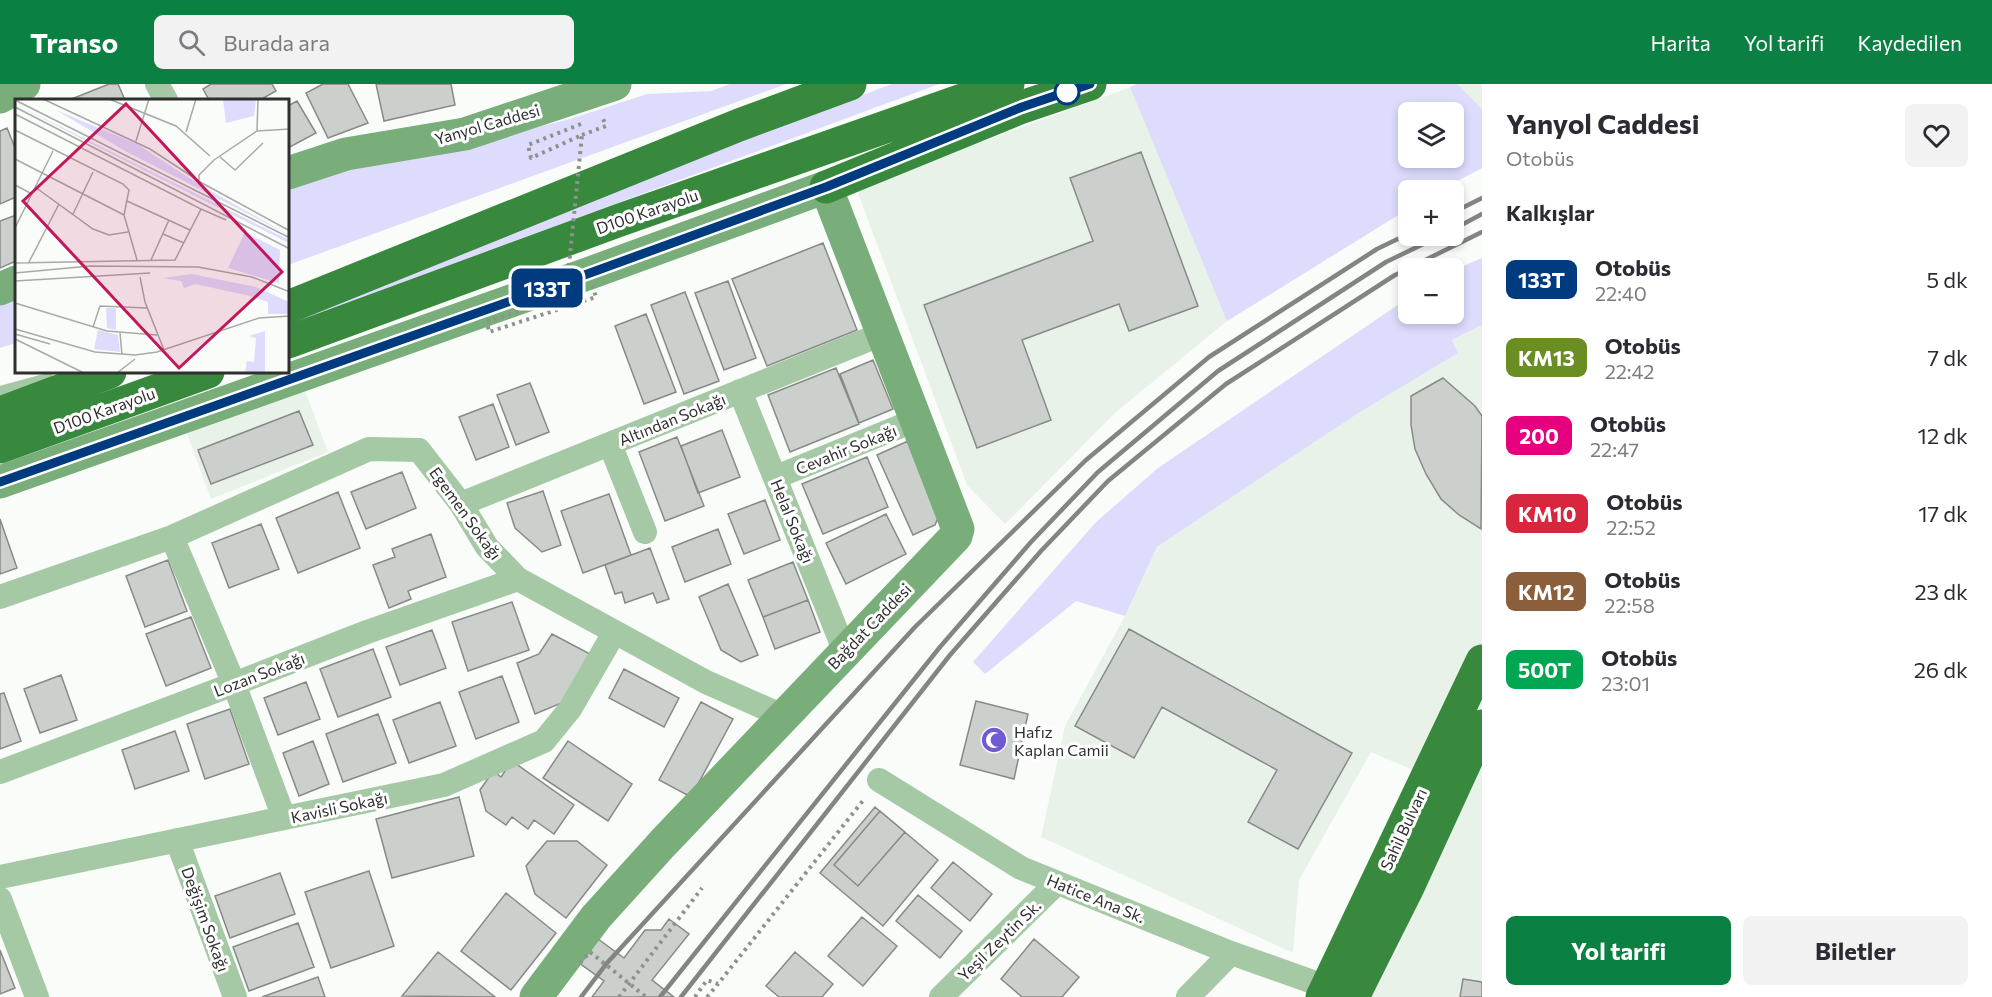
<!DOCTYPE html>
<html lang="tr">
<head>
<meta charset="utf-8">
<style>
	body { margin:0; font-family:Commissioner,sans-serif; background:#f2f2f3; color:#2b2b33; height:100vh; display:flex; flex-direction:column; font-size:22px; white-space:nowrap }
	* { box-sizing:border-box; margin:0 }
	p { font-size:20px; color:#7c7c81 }
	.icon { flex:none; width:33px; height:33px; fill:none; stroke:currentColor; stroke-width:2; stroke-linecap:round; stroke-linejoin:round }
	.map { position:relative; flex:1; overflow:hidden }
	.side { display:flex; flex-direction:column; background:#fff; width:510px }
	.side>* { flex:none }
	.badge { padding:0 12px; border-radius:9px; font-size:21px; line-height:39px }
	.controls { position:absolute; left:1398px; top:18px; display:grid; gap:12px }
	.controls a { display:grid; place-items:center; width:66px; height:66px; border-radius:9px; background:#fff; box-shadow:0 3px 9px #0003; font-size:30px }
	.map>.badge { position:absolute; translate:-50% -50%; box-shadow:0 0 0 3px #fff }
	h2 { padding:0 24px; font-size:22px; line-height:54px }
	.round { display:grid; place-items:center; flex:none; width:63px; height:63px; border-radius:9px; background:#f2f2f3 }
	.headline { display:flex; align-items:center; justify-content:space-between; height:102px; padding:0 24px }
	h1 { font-size:28px; font-weight:700; line-height:45px }
	.cta { display:flex; gap:12px; margin-top:auto; padding:12px 24px }
	.cta a { flex:1; height:69px; border-radius:9px; background:#0b8043; color:#fff; font-size:24px; font-weight:700; line-height:69px; text-align:center }
	.cta a+a { background:#f2f2f3; color:#2b2b33 }
	ul { padding:0; list-style:none }
	li { display:flex; align-items:center; gap:18px; height:78px; padding:0 24px }
	li div { flex:1 }
	li b { display:block; font-size:22px }
	li em { font-style:normal }
	li .badge { min-width:66px; font-weight:700; text-align:center }
	header { display:flex; align-items:center; gap:36px; box-sizing:border-box; height:84px; padding:0 30px; background:#0b8043; color:#fff }
	header strong { font-size:28px }
	nav { display:flex; gap:33px; margin-inline-start:auto; font-size:21px }
	.search { width:420px; height:54px; background:#f2f2f3; display:flex; align-items:center; gap:15px; box-sizing:border-box; padding:0 21px; border-radius:9px; color:#7c7c81; font-size:22px }
	main { display:flex; flex:1; min-height:0 }
	.map>svg:first-child { display:block }
	.built { fill:#e9f2e9; fill-rule:evenodd }
	.green { fill:#dedcfd; fill-rule:evenodd }
	.building { fill:#ccd0cc; stroke:#878a86; stroke-width:1.5 }
	.lines { fill:none; stroke-linecap:round; stroke-linejoin:round }
	.path { stroke:#8f918f; stroke-width:4; stroke-dasharray:3 4.5; stroke-linecap:butt }
	.lane { stroke:#a5c8a5; stroke-width:12 }
	.street { stroke:#a5c8a5; stroke-width:24 }
	.secondary { stroke:#79ae7a; stroke-width:33 }
	.highway { stroke:#38893e; stroke-width:33 }
	.rail { stroke:#838483; stroke-width:4.5 }
	.path-bridge { stroke:#8f918f; stroke-width:4; stroke-dasharray:3 4.5; stroke-linecap:butt }
	.line-casing { stroke:#fff; stroke-width:14 }
	.line { stroke:#003b80; stroke-width:9 }
	.stop-dot { fill:#fff; stroke:#003b80; stroke-width:3 }
	.labels { text-anchor:middle; dominant-baseline:central; stroke-width:6; stroke-linejoin:round; paint-order:stroke }
	.street-label { font-size:16px; fill:#2e2f2e; stroke:#fff }
	.poi-label { font-size:16px; fill:#2e2f2e; stroke:#fff; text-anchor:start }
	.inset-road { fill:none; stroke:#a8aaa8; stroke-width:1.5 }
	.view { fill:#c2185b; fill-opacity:0.15; stroke:#c2185b; stroke-width:3 }
	.inset-edge { fill:none; stroke:#2e2f2e; stroke-width:3 }
</style>
</head>
<body>
<header>
<strong>Transo</strong>
<div class="search"><svg class="icon" aria-label="search" viewBox="0 0 24 24"><circle cx="10" cy="10" r="6"/><path d="M15 15l6 6"/></svg>Burada ara</div>
<nav><a>Harita</a><a>Yol tarifi</a><a>Kaydedilen</a></nav>
</header>
<main>
<div class="map">
<svg width="1482" height="913" viewBox="0 0 1482 913">
	<rect width="100%" height="100%" fill="#f9fcf9"/>
	<!-- built -->
	<path class="built" d="M1139 0H1482V84L1440 106H1408V125L1227 237 1115 329 1005 440 967 401 856 104ZM1408 28H1454V74H1408Z
		M1482 241V913H1371L1401 858 1409 830 1466 709 1371 668 1299 796 1293 869 1041 753 1065 642 1125 532 1157 463 1357 330 1458 269 1452 256Z
		M301 296 328 368 211 415 183 339Z"/>
	<!-- green -->
	<path class="green" d="M730 0H786L288 181V105L374 74 466 61 570 35 647 10 711 7Z
		M892 0H939L288 241V227Z
		M1137 0H1457L1482 25V84L1440 106H1408V125L1227 237 1130 3ZM1408 28H1454V74H1408Z
		M1482 174V241L1452 256 1458 269 1357 330 1157 463 1125 532 1076 517 985 590 973 578 1096 438 1158 384 1408 214V230H1454V186Z
		M16 214V259L0 264V220Z"/>
	<!-- building -->
	<path class="building" d="M109 0H118L125 16H69Z
		M211 0H272L276 7 260 16H209L203 5Z
		M323 0H348L368 39 328 54 306 9Z
		M376 0H451L455 21 384 37Z
		M297 17 316 49 288 64V22Z
		M7 44 16 66V113L0 120V47Z
		M1141 68 1198 222 1129 247 1119 220 1022 256 1051 336 977 364 924 221 1093 157 1070 94Z
		M16 131V177L0 184V137Z
		M823 159 857 246 767 282 732 195Z
		M728 197 756 274 724 286 695 209Z
		M685 208 719 297 684 310 651 221Z
		M646 230 676 308 644 320 615 242Z
		M873 276 893 325 859 339 840 290Z
		M836 284 859 340 790 368 768 311Z
		M1443 294 1475 322 1482 332 1481 445 1459 431 1441 415 1426 390 1415 365 1411 341V312Z
		M530 299 549 348 516 361 497 311Z
		M493 320 509 363 476 376 459 333Z
		M299 327 313 361 211 400 198 366Z
		M722 346 740 393 698 409 681 362Z
		M677 353 704 422 665 437 639 368Z
		M908 357 940 429 935 441 913 451 877 371Z
		M867 373 888 423 823 450 802 400Z
		M402 388 416 424 366 445 351 408Z
		M543 407 561 461 542 468 515 444 507 419Z
		M338 408 360 464 298 489 276 434Z
		M609 410 631 471 583 489 561 427Z
		M765 416 780 456 744 470 728 430Z
		M886 430 906 470 846 500 826 459Z
		M0 435 17 484 0 490Z
		M261 440 279 485 229 504 212 459Z
		M718 445 731 480 685 498 672 463Z
		M431 450 446 493 408 507 411 515 389 524 373 481 395 473 392 465Z
		M650 464 669 515 657 519 653 509 625 519 622 508 615 510 605 481Z
		M168 476 187 527 145 543 126 492Z
		M793 478 808 516 763 533 748 496Z
		M728 500 758 571 741 578 721 566 699 513Z
		M808 516 820 548 775 565 763 533Z
		M512 518 529 566 468 587 452 538Z
		M191 533 211 584 166 602 146 550Z
		M1129 545 1352 669 1298 765 1248 738 1277 686 1162 623 1134 674 1075 642Z
		M432 546 446 584 400 601 386 563Z
		M552 550 590 570 564 618 535 630 517 579 539 570Z
		M373 565 391 613 338 633 320 585Z
		M624 585 679 614 664 643 609 614Z
		M61 591 77 636 40 649 24 605Z
		M502 592 519 638 476 655 459 608Z
		M306 598 320 635 278 651 264 614Z
		M4 609 21 657 0 665V610Z
		M976 617 1028 630 1014 695 960 681Z
		M440 618 456 662 409 679 393 636Z
		M701 618 733 635 691 713 659 696Z
		M230 625 249 680 205 695 187 640Z
		M378 630 396 679 343 698 326 650Z
		M175 647 189 687 135 705 122 666Z
		M313 657 329 700 299 712 283 669Z
		M568 657 632 700 608 737 543 694Z
		M512 677 574 721 554 750 534 736 528 745 512 733 506 741 486 727 480 706 493 687 501 693Z
		M459 713 474 772 392 794 376 735Z
		M875 723 938 776 883 842 820 789Z
		M880 727 905 748 858 802 834 781Z
		M547 757H577L607 781 566 834 535 810 526 782Z
		M953 778 992 810 970 837 931 804Z
		M369 787 394 862 331 884 305 808Z
		M280 789 295 830 230 854 215 812Z
		M506 809 556 849 511 906 461 867Z
		M918 811 962 847 940 874 896 837Z
		M862 833 897 862 863 902 828 872Z
		M669 835 689 850 652 896 674 913H592L604 897 575 876 594 852 624 874 645 846H661Z
		M298 839 314 883 249 907 233 863Z
		M1034 855 1079 893 1062 913H1022L1001 895Z
		M0 866 15 904 0 910Z
		M438 868 495 913 402 912Z
		M795 868 833 900 822 913H779L766 902Z
		M318 893 325 913H262Z
		M1463 895 1482 898V913H1460Z"/>
	<g class="lines">
		<!-- path -->
		<path class="path" d="M582 51 606 42 602 32
			M619 913 702 804
			M695 913 707 896 718 900 865 714
			M707 913 718 900"/>
		<!-- lane -->
		<path class="lane" d="M0 308 48 295"/>
		<!-- street -->
		<path class="street" d="M157 0 166 16
			M740 307 845 568
			M610 360 645 448
			M776 393 916 336
			M461 420 882 250
			M172 453 234 600 284 734
			M0 513 172 453 369 365 419 366 461 420 487 463 518 495 706 598 783 632
			M0 688 234 600 367 548 518 495
			M879 696 1021 784 1231 869 1327 903
			M177 756 235 913
			M0 793 444 701 544 657 570 625 614 549
			M0 815 37 913
			M941 913 1057 799
			M1188 913 1231 869"/>
		<!-- secondary -->
		<path class="secondary" d="M0 13 24 0
			M288 89 346 70 465 50 615 0
			M0 205 16 198
			M0 398 590 189 826 103 958 445 956 452 663 759 596 833 536 913"/>
		<!-- highway -->
		<path class="highway" d="M826 103 1022 23 1090 0
			M288 223 739 41 850 0
			M288 258 620 136 1008 0
			M0 329 110 288
			M0 363 208 288
			M1322 913 1482 577
			M1353 913 1408 803 1482 642"/>
		<!-- rail -->
		<path class="rail" d="M1454 128 1482 114
			M1454 145 1482 130
			M1409 184 1482 148
			M581 913 607 879 915 543 1086 376 1209 273 1377 165 1408 150
			M660 913 940 563 1031 458 1098 388 1218 287 1386 178 1440 152
			M681 913 950 571 1041 467 1108 397 1226 300 1395 191 1408 185"/>
		<!-- path-bridge -->
		<path class="path-bridge" d="M581 40 528 61 531 74 582 51 566 211 487 238 489 248 596 213 592 201
			M580 879 590 868 646 913"/>
	</g>
	<g class="lines">
		<!-- line casing -->
		<g class="line-casing">
			<path id="line" d="M0 398 590 189 826 103 1022 23 1090 0"/>
		</g>
		<!-- line -->
		<use href="#line" class="line"/>
	</g>
	<!-- icons -->
	<defs>
		<g id="mosque-disc" transform="scale(1.35)"><circle r="9.5" fill="#715ad4" stroke="#fff"/><path d="M3.5-4.9A6 6 0 1 0 3.5 4.9A5 5 0 1 1 3.5-4.9Z" fill="#fff"/></g>
	</defs>
	<g fill-rule="evenodd">
		<use href="#mosque-disc" x="994" y="656"/>
	</g>
	<!-- markers -->
	<circle class="stop-dot" cx="1067" cy="8" r="12"/>
	<g class="labels">
		<!-- street labels -->
		<g class="street-label">
			<text transform="translate(487 40) rotate(-16)">Yanyol Caddesi</text>
			<text transform="translate(647 127) rotate(-19)">D100 Karayolu</text>
			<text transform="translate(104 326) rotate(-20)">D100 Karayolu</text>
			<text transform="translate(672 335) rotate(-22)">Altından Sokağı</text>
			<text transform="translate(846 365) rotate(-22)">Cevahir Sokağı</text>
			<text transform="translate(466 429) rotate(54)">Egemen Sokağı</text>
			<text transform="translate(793 437) rotate(68)">Helal Sokağı</text>
			<text transform="translate(869 542) rotate(-46)">Bağdat Caddesi</text>
			<text transform="translate(259 590) rotate(-21)">Lozan Sokağı</text>
			<text transform="translate(339 723) rotate(-12)">Kavisli Sokağı</text>
			<text transform="translate(1403 745) rotate(-65)">Sahil Bulvarı</text>
			<text transform="translate(1096 814) rotate(22)">Hatice Ana Sk.</text>
			<text transform="translate(206 835) rotate(70)">Değişim Sokağı</text>
			<text transform="translate(999 856) rotate(-44)">Yeşil Zeytin Sk.</text>
		</g>
		<!-- poi labels -->
		<g class="poi-label">
			<text x="1014" y="647">Hafız<tspan x="1014" dy="18">Kaplan Camii</tspan></text>
		</g>
	</g>
	<!-- overview -->
	<g transform="translate(15 15)">
		<rect width="274" height="274" fill="#f9fcf9"/>
		<path d="M208 1H241L239 17 211 24ZM0 5 274 141V144L73 43ZM41 11 122 45 185 86 274 136 110 52ZM230 133 265 151 264 184 213 169ZM177 175 241 188 274 203V215H253V203L235 197 180 185 169 189 166 182 148 179ZM91 209H101V231L92 229ZM83 231 103 236 105 253 79 250ZM250 232V274H230L232 262 239 263 241 239 234 237Z" fill="#dedcfd"/>
		<path class="inset-road" d="M28 0 135 50 187 84 275 132M94 0 161 27 195 57M0 1 275 139M0 8 275 150M0 15 186 110 160 161 0 164M0 31 108 85 114 91 109 116 122 161M242 32 243 0M171 33 181 0M121 42 134 0M205 58 220 71 248 44M0 60 109 116M184 83V76L199 61 242 32 275 30M0 86 17 95M20 88 78 130 94 136 113 133M112 102 175 131M186 110 211 121M58 115 78 73M0 129 38 52M148 135 169 144M136 161 154 121M13 165 44 105M0 174 75 167 183 168 237 178 275 193M125 178 130 203 149 251M0 182 135 174M0 204 92 232 142 236M78 228 85 207 132 209M0 230 80 253 120 256 142 253 244 219 275 217M105 234 107 256M0 235 35 245M0 240 69 274M102 274 120 260"/>
		<path class="view" d="M111 5 267 173 164 269 8 102Z"/>
		<rect width="274" height="274" class="inset-edge"/>
	</g>
</svg>
<div class="controls">
<a><svg class="icon" aria-label="layers" viewBox="0 0 24 24"><path d="M12 4l9 5-9 5-9-5zM3 14l9 5 9-5"/></svg></a>
<a>+</a>
<a>−</a>
</div>
<b class="badge" style="left:547px;top:204px;background:#003b80;color:#fff">133T</b>
</div>
<section class="side">
<div class="headline"><div><h1>Yanyol Caddesi</h1><p>Otobüs</p></div><a class="round"><svg class="icon" aria-label="heart" viewBox="0 0 24 24"><path d="M12 20l-8-8c-3-5 5-10 8-4 3-6 11-1 8 4z"/></svg></a></div>
<h2>Kalkışlar</h2>
<ul>
<li><span class="badge" style="background:#003b80;color:#fff">133T</span><div><b>Otobüs</b><p>22:40</p></div><em>5 dk</em></li>
<li><span class="badge" style="background:#6b8e23;color:#fff">KM13</span><div><b>Otobüs</b><p>22:42</p></div><em>7 dk</em></li>
<li><span class="badge" style="background:#e6007e;color:#fff">200</span><div><b>Otobüs</b><p>22:47</p></div><em>12 dk</em></li>
<li><span class="badge" style="background:#d7263d;color:#fff">KM10</span><div><b>Otobüs</b><p>22:52</p></div><em>17 dk</em></li>
<li><span class="badge" style="background:#8b5e3c;color:#fff">KM12</span><div><b>Otobüs</b><p>22:58</p></div><em>23 dk</em></li>
<li><span class="badge" style="background:#00a651;color:#fff">500T</span><div><b>Otobüs</b><p>23:01</p></div><em>26 dk</em></li>
</ul>
<div class="cta"><a>Yol tarifi</a><a>Biletler</a></div>
</section>
</main>
</body>
</html>
